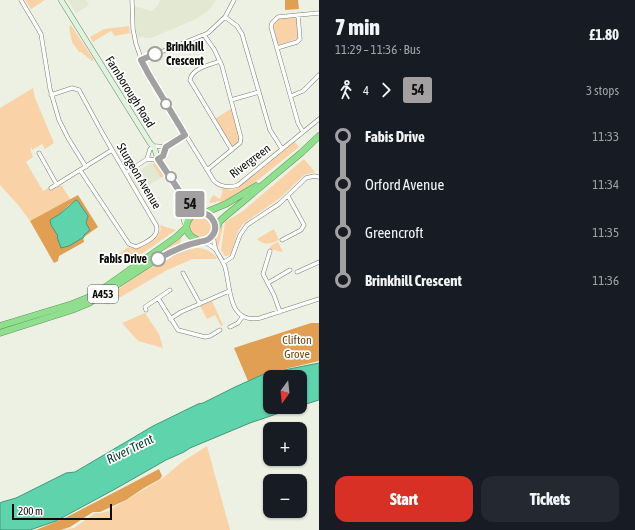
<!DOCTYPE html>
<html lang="en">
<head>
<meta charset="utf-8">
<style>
	body { margin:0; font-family:"Asap Condensed",sans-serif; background:#242831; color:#f1f3f6; height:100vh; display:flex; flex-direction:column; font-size:15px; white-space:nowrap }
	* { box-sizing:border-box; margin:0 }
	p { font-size:13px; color:#9ea1a6 }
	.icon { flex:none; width:22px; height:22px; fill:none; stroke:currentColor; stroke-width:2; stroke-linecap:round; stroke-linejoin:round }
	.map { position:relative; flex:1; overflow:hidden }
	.drawer { display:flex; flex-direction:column; background:#171b24; width:316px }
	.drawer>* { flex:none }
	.badge { padding:0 8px; border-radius:3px; font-size:14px; line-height:26px }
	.needle { width:26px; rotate:195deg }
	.controls { position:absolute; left:263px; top:370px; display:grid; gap:8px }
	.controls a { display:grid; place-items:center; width:44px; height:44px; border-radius:8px; background:#171b24; box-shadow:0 1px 3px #0004; font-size:20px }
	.scale { position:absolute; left:12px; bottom:10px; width:100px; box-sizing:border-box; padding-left:4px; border:2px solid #0c0d09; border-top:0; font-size:11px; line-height:14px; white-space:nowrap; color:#0c0d09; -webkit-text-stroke:3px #fff; paint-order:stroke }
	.map>.badge { position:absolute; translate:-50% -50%; box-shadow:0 0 0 2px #fff }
	.legs { display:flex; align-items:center; gap:6px; height:44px; padding:0 16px; font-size:13px }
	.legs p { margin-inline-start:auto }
	.head { display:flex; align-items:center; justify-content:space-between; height:68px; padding:0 16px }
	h1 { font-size:22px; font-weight:800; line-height:30px }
	.button { display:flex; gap:8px; margin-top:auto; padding:8px 16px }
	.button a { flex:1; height:46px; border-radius:12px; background:#d93025; color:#fff; font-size:16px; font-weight:800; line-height:46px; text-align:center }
	.button a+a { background:#242831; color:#f1f3f6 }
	ul { padding:0 16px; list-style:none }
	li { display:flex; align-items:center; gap:14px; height:48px; font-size:15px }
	li i { display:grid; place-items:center; width:6px; height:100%; margin:0 5px; background:currentColor }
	li i::after { content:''; width:10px; height:10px; margin:-5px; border:3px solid; border-radius:50%; background:#171b24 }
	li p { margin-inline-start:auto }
	li:first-child i { background:linear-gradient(#0000 50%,currentColor 0) }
	li:last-child i { background:linear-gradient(currentColor 50%,#0000 0) }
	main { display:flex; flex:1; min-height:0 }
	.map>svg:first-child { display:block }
	.built { fill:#e3e8d3 }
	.green { fill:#f9d2a8 }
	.forest { fill:#e09f53 }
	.water { fill:#5ed3ac; stroke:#45987b }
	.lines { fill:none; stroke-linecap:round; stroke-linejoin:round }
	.street-casing { stroke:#7b7e73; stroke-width:4.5 }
	.secondary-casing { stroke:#7b7e73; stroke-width:6 }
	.highway-casing { stroke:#62965f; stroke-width:7 }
	.street { stroke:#fff; stroke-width:3.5 }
	.secondary { stroke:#def5dd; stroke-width:5 }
	.highway { stroke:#90df8e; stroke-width:6 }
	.line-1-casing { stroke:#fff; stroke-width:9 }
	.line-1 { stroke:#a2a0a0; stroke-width:6 }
	.stop-1-dot { fill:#fff; stroke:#a2a0a0; stroke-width:2 }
	.labels { text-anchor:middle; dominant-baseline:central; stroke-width:3.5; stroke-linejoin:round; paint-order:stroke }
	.shield { fill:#fff; stroke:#555653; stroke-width:1 }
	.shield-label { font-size:11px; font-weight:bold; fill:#0c0d09 }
	.stop-label { font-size:12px; font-weight:bold; fill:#0c0d09; stroke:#fff; text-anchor:start }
	.street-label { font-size:12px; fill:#0c0d09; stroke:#fff }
	.park-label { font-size:12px; fill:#714609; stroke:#fff }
	.water-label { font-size:13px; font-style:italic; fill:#083d2e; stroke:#fff }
</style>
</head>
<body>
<main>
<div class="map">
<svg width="319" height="530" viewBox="0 0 319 530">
	<rect width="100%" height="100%" fill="#edf1e3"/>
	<!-- built -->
	<path class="built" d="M68 0H86L89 5 76 13Z
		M160 0H216L208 11 196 19 151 38H144L143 36 138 39 135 24 134 6 152 11 158 5Z
		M151 163 161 178 139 191 130 176Z"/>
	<!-- green -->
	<path class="green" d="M25 0H45L31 9Z
		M294 17 297 19 298 36 297 39 278 45C274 39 268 23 277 19 282 17 289 18 294 17Z
		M71 25 94 60 92 61 81 52H79L72 42 69 27Z
		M129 26 130 33 115 36 111 31 93 42 90 37 104 29Z
		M33 88 35 98 54 143 45 149 42 144 32 150V148L30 149 33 157 26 162 43 191 50 187 53 190 61 185 71 200 30 221 19 206 0 185V108Z
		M232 108 240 136 238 143 232 147 215 119Z
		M294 141 299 147 248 188 221 203 219 201 211 203 209 202 213 195 220 199 223 191 221 190 223 188 232 190 242 184Z
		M304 159 315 172 304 175 280 198 243 224 238 231 231 253 228 256H225L221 250 225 222 243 211Z
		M155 163 159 166 165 175 161 178 152 164Z
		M190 226a11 11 0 1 1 22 0a11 11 0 1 1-22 0Z
		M221 224 223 226 218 248C214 240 217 232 221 224Z
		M159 225 176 230 140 255 128 265 119 254 128 247 135 249 139 248 158 235 161 229Z
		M274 229 279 240C271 244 264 246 257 239Z
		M182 236 179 247 152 260 112 287 90 300 76 306 47 315 85 301 103 292Z
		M278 242 283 252 269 249 272 245Z
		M195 248C206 248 211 251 218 259H193L167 270 107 305 103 300 147 269 164 262 177 254Z
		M212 301 223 325 221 326 215 315 207 319 200 306Z
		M145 313 159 334 163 348 138 341 122 323Z
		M207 446 230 530H62L74 528 95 513H101L108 511 163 478 182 462Z"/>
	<!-- forest -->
	<path class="forest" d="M285 0H298L299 9 285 10Z
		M78 195 98 227 84 237V235L89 230 86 223 88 216 77 200 69 205 60 214 50 220 51 225 56 231 63 248 83 237 84 242 59 256 58 261 54 263 30 221Z
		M311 323H319V361L264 374 248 381 234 348Z
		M159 469 162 476 160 479 144 488 126 500 100 512H93L70 527 61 530H36L67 517Z"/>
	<!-- water -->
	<path class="water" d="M76 200H77L88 216 86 223 90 230 84 235V237L69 246 61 248 57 237 58 236 51 225 50 220 60 214Z
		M319 363V400L300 406V377H270V407H297L250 423 190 448 184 452 166 460 117 488 56 521 30 530H0V503L2 502 16 498 66 473 75 472 153 426 198 404 203 403 235 387 264 374Z"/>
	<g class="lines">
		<!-- street casing -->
		<g class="street-casing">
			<path id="street" d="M21 0 41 34 50 89 59 120 68 138 86 167
				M132 0 133 29 136 44 144 67 214 181C220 187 230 188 238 185L319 119
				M225 17 237 26 242 34 270 130 282 149
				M204 35 214 49 222 66 241 138 240 143 207 170
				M277 48 297 42 300 39 298 15
				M141 60 208 33 225 17 234 0
				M220 61C210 65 192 68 190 80L232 150
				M51 95 72 88 79 90 104 136 156 225C161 236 145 243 136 247L129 244 80 170
				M291 96 303 91 319 75
				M231 100 259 92
				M303 132 298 123 271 27 272 23 278 17 319 13
				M39 153 57 185
				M147 159 150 149 156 146 166 147 185 135
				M126 173 147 159 156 160 163 156 166 147
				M51 188 112 150
				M213 235C214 240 214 246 216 250 219 256 223 261 225 267 231 287 227 324 260 318L319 299
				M282 240 301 230 304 225 288 196
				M204 241 215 249
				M270 251 263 274 274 295 280 312
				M223 263 232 257 240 235 247 225 279 204 306 178 314 176 319 177
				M297 272 319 262
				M183 273 200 304
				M268 283 290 270
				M158 298 178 330 205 337 210 336 220 330
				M146 310 145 307 170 290
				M170 319 181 312 229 291
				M230 327 238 323 243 316"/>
		</g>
		<!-- secondary casing -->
		<g class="secondary-casing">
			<path id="secondary" d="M61 0 150 143 154 147 158 159 182 195 186 204 187 210 184 220 186 225
				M185 199 201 212"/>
		</g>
		<!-- highway casing -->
		<g class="highway-casing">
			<path id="highway" d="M201 212C219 215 220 238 202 241 182 238 181 216 201 212Z
				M204 213 226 204 256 186
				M215 231 220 221 228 214 301 153 319 136
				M0 326 72 304 87 298 104 288 175 238 186 228
				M0 333 72 310 89 303 152 262 164 256 200 241"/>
		</g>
		<!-- street -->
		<use href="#street" class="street"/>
		<!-- secondary -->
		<use href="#secondary" class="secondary"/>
		<!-- highway -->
		<use href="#highway" class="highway"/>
	</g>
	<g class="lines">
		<!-- line-1 casing -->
		<g class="line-1-casing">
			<path id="line-1" d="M155 54 141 60 149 75 185 135 166 147 163 156 158 159 182 195 200 212C213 214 221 228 210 238 207 241 203 241 199 242 185 245 170 252 158 259"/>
		</g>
		<!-- line-1 -->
		<use href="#line-1" class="line-1"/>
	</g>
	<!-- markers -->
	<g class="stop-1-dot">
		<circle cx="155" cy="54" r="7"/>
		<circle cx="166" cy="104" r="5"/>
		<circle cx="171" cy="177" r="5"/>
		<circle cx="158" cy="259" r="7"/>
	</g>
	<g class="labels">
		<!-- shield labels -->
		<rect class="shield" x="88" y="285" width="30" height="18" rx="3"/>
		<g class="shield-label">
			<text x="103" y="294">A453</text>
		</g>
		<!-- stop labels -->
		<g class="stop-label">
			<text x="166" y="47">Brinkhill<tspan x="166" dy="14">Crescent</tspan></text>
			<text x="147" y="259" text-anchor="end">Fabis Drive</text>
		</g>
		<!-- street labels -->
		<g class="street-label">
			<text transform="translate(130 92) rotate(58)">Farnborough Road</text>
			<text transform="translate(250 161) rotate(-37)">Rivergreen</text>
			<text transform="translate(139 176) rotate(59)">Sturgeon Avenue</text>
		</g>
		<!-- park labels -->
		<g class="park-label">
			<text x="297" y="340">Clifton<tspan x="297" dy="14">Grove</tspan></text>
		</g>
		<!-- water labels -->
		<g class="water-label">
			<text transform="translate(130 449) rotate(-26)">River Trent</text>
		</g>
	</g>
</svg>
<div class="controls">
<a><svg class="needle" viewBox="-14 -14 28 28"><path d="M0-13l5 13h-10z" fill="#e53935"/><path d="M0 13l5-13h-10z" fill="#9ea1a6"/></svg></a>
<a>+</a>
<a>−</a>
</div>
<div class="scale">200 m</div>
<b class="badge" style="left:190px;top:204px;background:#a2a0a0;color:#111">54</b>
</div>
<section class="drawer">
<div class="head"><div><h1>7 min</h1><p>11:29 – 11:36 · Bus</p></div><b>£1.80</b></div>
<div class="legs"><svg class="icon" aria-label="walk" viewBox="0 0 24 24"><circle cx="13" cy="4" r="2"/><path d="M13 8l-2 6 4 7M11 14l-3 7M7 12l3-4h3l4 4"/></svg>4<svg class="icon" aria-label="forward" viewBox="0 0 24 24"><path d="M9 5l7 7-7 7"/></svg><b class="badge" style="background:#a2a0a0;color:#111">54</b><p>3 stops</p></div>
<ul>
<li><i style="color:#a2a0a0"></i><b>Fabis Drive</b><p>11:33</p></li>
<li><i style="color:#a2a0a0"></i><span>Orford Avenue</span><p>11:34</p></li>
<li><i style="color:#a2a0a0"></i><span>Greencroft</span><p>11:35</p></li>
<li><i style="color:#a2a0a0"></i><b>Brinkhill Crescent</b><p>11:36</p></li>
</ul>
<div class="button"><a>Start</a><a>Tickets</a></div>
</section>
</main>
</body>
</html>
